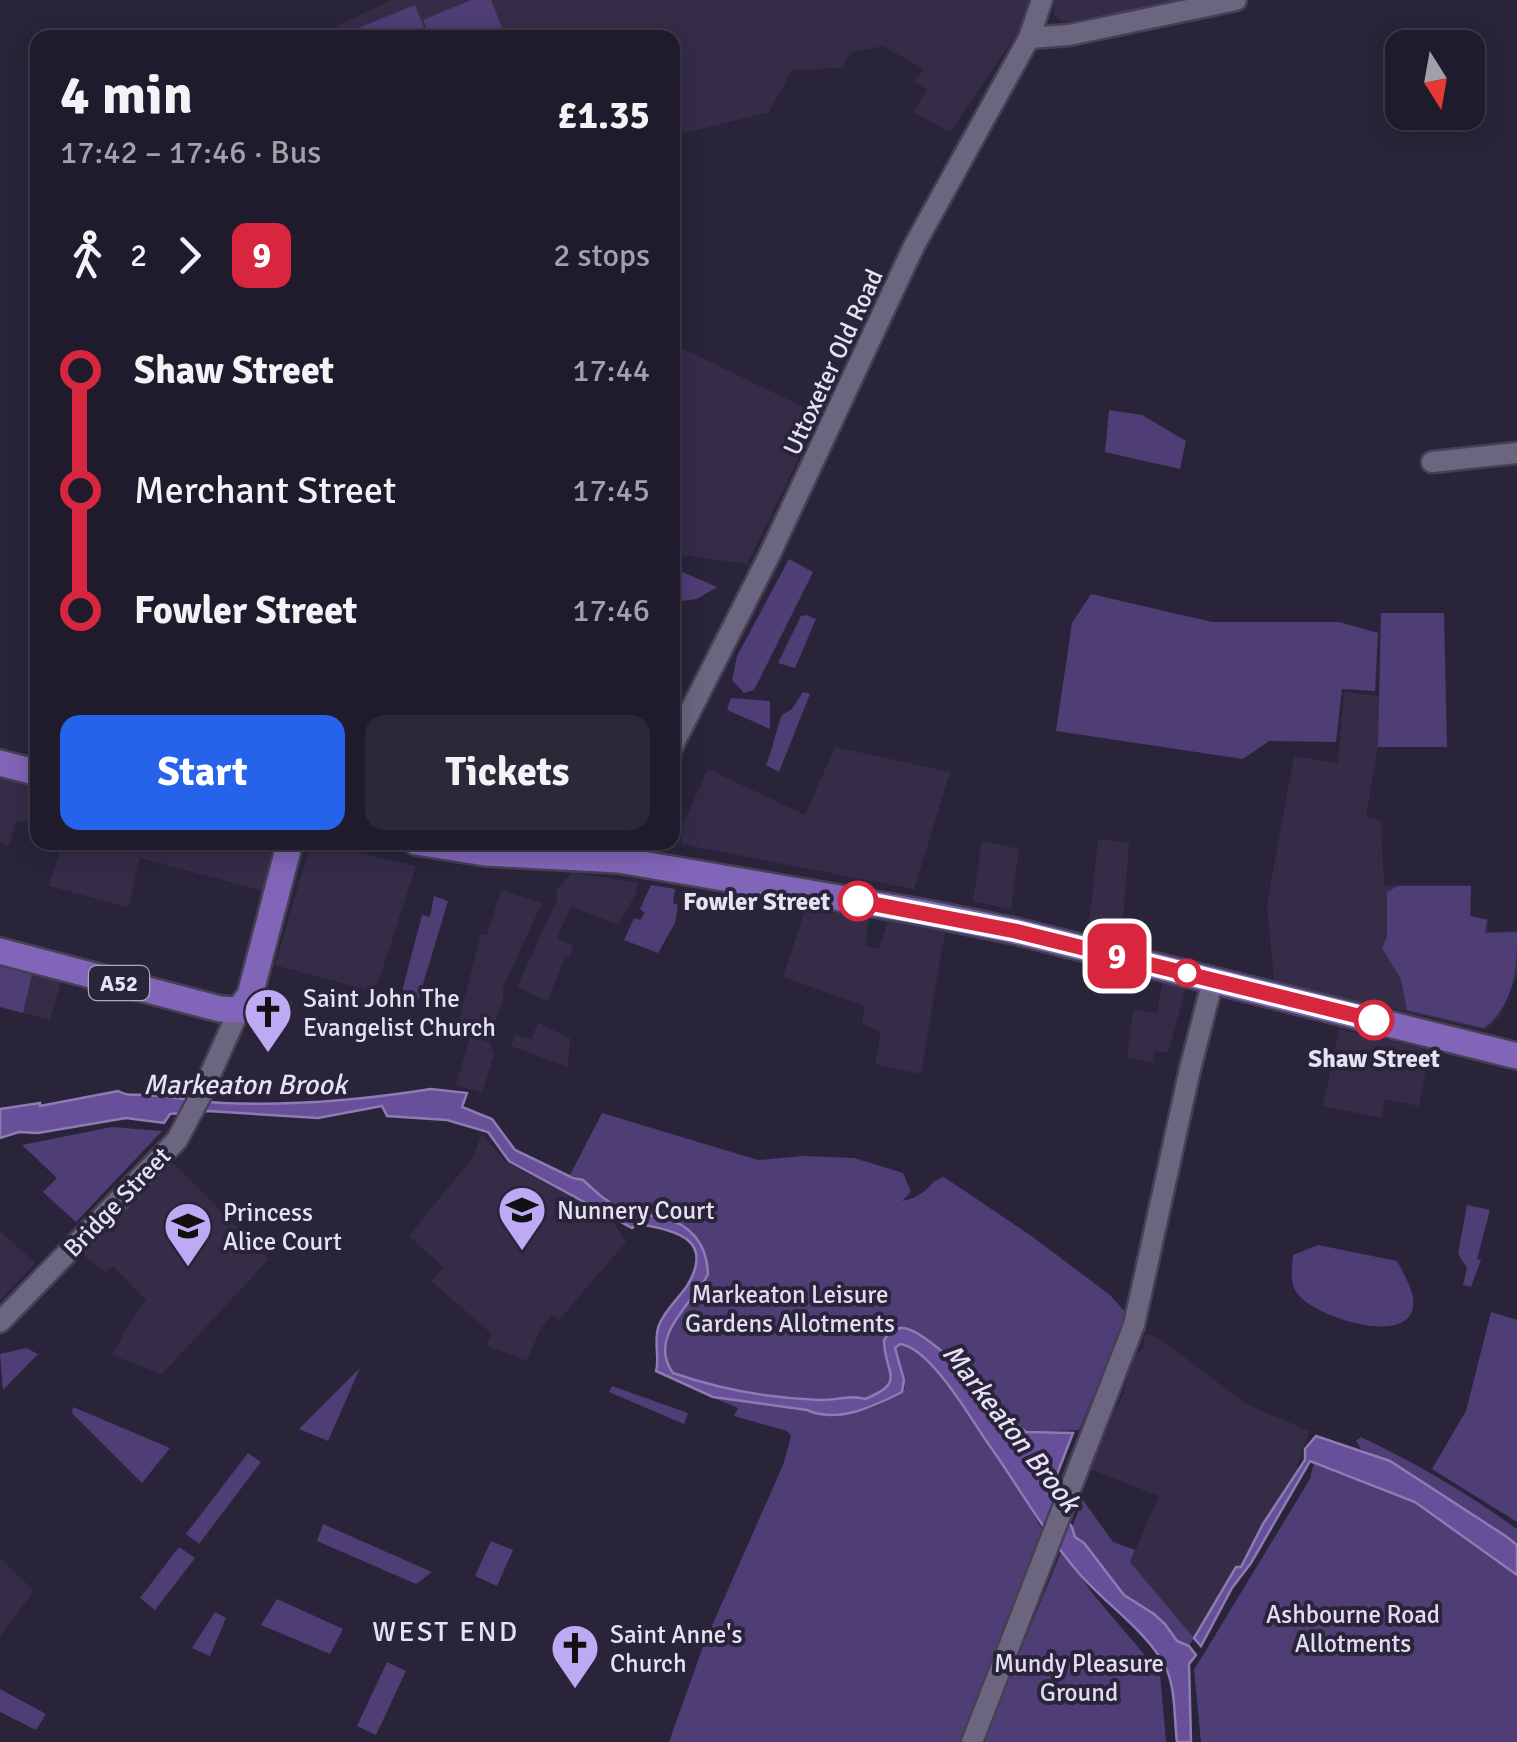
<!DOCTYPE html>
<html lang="en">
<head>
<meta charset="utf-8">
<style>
	body { margin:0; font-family:Signika,sans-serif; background:#2d2838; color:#f1f3f6; height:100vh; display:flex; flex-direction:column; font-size:38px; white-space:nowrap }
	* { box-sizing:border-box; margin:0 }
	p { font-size:32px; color:#a2a1a9 }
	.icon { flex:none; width:55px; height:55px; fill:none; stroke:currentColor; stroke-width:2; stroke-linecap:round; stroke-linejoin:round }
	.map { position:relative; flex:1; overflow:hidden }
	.drawer { position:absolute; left:30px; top:30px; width:650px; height:820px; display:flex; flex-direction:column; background:#201b2c; border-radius:20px; box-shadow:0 5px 25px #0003,0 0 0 2px #3d3948 }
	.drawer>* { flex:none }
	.badge { padding:0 20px; border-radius:15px; font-size:35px; line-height:65px }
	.needle { width:65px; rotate:169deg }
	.tools { position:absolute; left:1385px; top:30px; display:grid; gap:20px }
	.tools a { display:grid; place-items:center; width:100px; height:100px; border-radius:20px; background:#201b2c; box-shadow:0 5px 25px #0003,0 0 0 2px #3d3948; font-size:50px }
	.map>.badge { position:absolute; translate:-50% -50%; box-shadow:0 0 0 5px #fff }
	.legs { display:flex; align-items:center; gap:15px; height:110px; padding:0 30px; font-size:32px }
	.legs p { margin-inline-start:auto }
	.overview { display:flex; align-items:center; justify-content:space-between; height:170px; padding:0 30px }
	h1 { font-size:55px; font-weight:700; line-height:75px }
	.cta { display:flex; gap:20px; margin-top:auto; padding:20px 30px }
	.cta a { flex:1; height:115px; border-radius:20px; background:#2563eb; color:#fff; font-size:40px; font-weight:700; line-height:115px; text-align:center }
	.cta a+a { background:#2d2838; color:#f1f3f6 }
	ul { padding:0 30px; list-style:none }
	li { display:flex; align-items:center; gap:35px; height:120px; font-size:38px }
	li i { display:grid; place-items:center; width:15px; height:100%; margin:0 12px; background:currentColor }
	li i::after { content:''; width:25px; height:25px; margin:-12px; border:8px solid; border-radius:50%; background:#201b2c }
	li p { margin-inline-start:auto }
	li:first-child i { background:linear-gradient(#0000 50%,currentColor 0) }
	li:last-child i { background:linear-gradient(currentColor 50%,#0000 0) }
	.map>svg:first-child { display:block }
	.built { fill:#352d48 }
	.green { fill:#4f3d76 }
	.water { fill:#674f99; stroke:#8d7bb3; stroke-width:2.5 }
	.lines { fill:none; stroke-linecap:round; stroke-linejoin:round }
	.minor-casing { stroke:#454053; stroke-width:25 }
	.major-casing { stroke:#454053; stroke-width:30 }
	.minor { stroke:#6b657f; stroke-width:20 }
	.major { stroke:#8065b8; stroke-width:25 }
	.line-1-casing { stroke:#fff; stroke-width:22 }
	.line-1 { stroke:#d7263d; stroke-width:15 }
	.stop-1-dot { fill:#fff; stroke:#d7263d; stroke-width:5 }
	.labels { text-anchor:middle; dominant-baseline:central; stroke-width:8; stroke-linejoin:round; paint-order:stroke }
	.shield { fill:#2a243a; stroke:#ada9ba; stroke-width:2.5 }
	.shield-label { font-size:22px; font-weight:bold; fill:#e5e2f1 }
	.street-label { font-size:25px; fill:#e5e2f1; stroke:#2a243a }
	.stop-label { font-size:25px; font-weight:bold; fill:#e5e2f1; stroke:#2a243a; text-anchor:end }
	.poi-label { font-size:25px; fill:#e5e2f1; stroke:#2a243a; text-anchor:start }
	.park-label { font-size:25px; fill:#e1dcf2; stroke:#2a243a }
	.water-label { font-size:28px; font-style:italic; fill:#e6e1f6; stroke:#2a243a }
	.neighbourhood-label { font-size:28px; letter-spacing:2.5px; fill:#e5e2f1; stroke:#2a243a }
</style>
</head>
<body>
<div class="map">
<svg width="1517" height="1742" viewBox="0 0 1517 1742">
	<rect width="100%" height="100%" fill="#2a243a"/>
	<!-- built -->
	<path class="built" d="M391 0H1031L1022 26 950 132 913 112 927 90 914 81 924 69 883 46 850 53 842 68 792 70 769 112 673 136 672 38H311Z
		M1054 0H1193L1066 22 1060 21 1054 14Z
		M673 344 820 415 747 564 683 555 673 550Z
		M1344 692 1381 696 1378 747 1366 817 1381 821 1384 885H1471V916L1488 919 1487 932 1517 931V976L1500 1016 1485 1030 1274 981 1267 904 1294 756 1338 763Z
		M835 747 950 772 914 889 681 844 684 822 708 769 805 815Z
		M0 775 37 786V826L16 820 9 846 0 843Z
		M1098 839 1129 843 1122 931 1089 925Z
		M982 841 1019 849 1011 909 973 901Z
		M266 842 276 845 264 891 140 858 128 907 49 886 62 843Z
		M310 846H331L416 866 375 992 275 965Z
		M572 872 638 883 635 895 618 925 571 906 557 938 574 946 569 957 566 956 547 1001 517 987 557 900 556 891Z
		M501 890 542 903 503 987V1000L495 1022 484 1026 459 1020 481 934 487 935Z
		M806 908 869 918 865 946 879 949 888 921 945 932 921 1074 875 1064 881 1032 862 1024 865 1006 783 977Z
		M33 970 62 978 50 1020 23 1013Z
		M1163 980 1186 987 1168 1053 1155 1051 1153 1063 1127 1058 1133 1009 1157 1013Z
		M538 1023 570 1038 568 1067 511 1046 515 1035 531 1039Z
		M1339 1029 1430 1050 1419 1106 1385 1099 1381 1118 1323 1106Z
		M470 1037 489 1042 494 1054 482 1093 456 1085Z
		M482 1134 506 1162 583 1202 614 1223 626 1242 559 1320 552 1315 541 1328 527 1361 486 1345 492 1334 431 1281 443 1267 409 1236 473 1157Z
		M173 1163 269 1259 162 1374 112 1355 130 1322 146 1300 113 1266 106 1272 82 1254Z
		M1 1232 35 1263 0 1301V1233Z
		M1148 1334 1160 1339 1246 1404 1309 1431 1297 1466 1300 1471 1215 1612 1194 1638 1130 1562 1159 1496 1090 1469 1123 1394 1133 1359 1145 1345 1143 1337Z
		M0 1558 34 1591 0 1636Z"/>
	<!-- green -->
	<path class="green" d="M471 0H491L506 37H430L423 20Z
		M415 5 428 37H336Z
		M1109 410 1142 415 1186 441 1180 469 1105 452Z
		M789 559 813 572 754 690 744 693 732 680 737 656Z
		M673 568 717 587 697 599 673 602Z
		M1091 594 1212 622H1339L1378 633 1375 691 1342 689 1336 742 1269 741 1243 759 1056 731 1072 623Z
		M1381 613H1444L1447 747H1378Z
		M806 615 816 619 795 668 778 663 801 616Z
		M803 692 810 694 779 772 766 765C773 749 775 732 782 715L792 709Z
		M731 698 770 701V729L727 710Z
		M651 885 675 889 673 903 678 905 675 923 658 953 624 940 634 918 640 920 645 913 640 909Z
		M1398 886H1471L1470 916 1487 920 1485 933 1517 932C1517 970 1515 1003 1484 1028L1407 1010 1401 979 1382 948 1387 937V892Z
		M434 896 448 901 417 1004 400 999 422 915 430 917Z
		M0 966 32 975 23 1013 0 1007Z
		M271 997 292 1002 284 1030 262 1024Z
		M602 1113 758 1160 804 1156 854 1158 903 1173 911 1192 902 1201C929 1196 929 1180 944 1177L1030 1235 1110 1295 1127 1314 1079 1430 1026 1432 928 1339 915 1332 883 1347C887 1357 896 1373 891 1384 872 1422 707 1385 673 1373 647 1337 694 1302 708 1274L707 1258 697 1237 688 1229 662 1217 623 1210 581 1179 570 1175Z
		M112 1127 162 1131 76 1222 43 1192 57 1178 22 1145Z
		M1467 1205 1490 1210 1477 1259 1481 1260 1471 1287 1463 1285 1467 1268 1458 1254Z
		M1318 1245 1397 1261C1403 1272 1411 1286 1413 1298 1420 1352 1312 1317 1297 1293 1289 1281 1292 1269 1293 1255Z
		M1491 1312 1517 1320V1522L1432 1469 1466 1411Z
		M900 1344 909 1345 932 1364 1013 1477 1043 1531 964 1742H669L704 1644 783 1465 791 1436 787 1431 734 1416 738 1408 714 1398 807 1410C836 1423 883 1409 905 1388L895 1348Z
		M26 1348 38 1354 3 1390 0 1354Z
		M360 1368 328 1441 299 1429Z
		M612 1386 688 1413 684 1424 609 1392Z
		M73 1407 170 1448 142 1483 72 1413Z
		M1361 1437C1416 1463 1467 1493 1517 1529V1545L1403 1468 1361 1449 1356 1441Z
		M248 1453 261 1462 199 1544 186 1534Z
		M1314 1462 1415 1502 1517 1575V1742H1201L1194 1670 1310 1479Z
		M1083 1500 1113 1542 1135 1550 1130 1562 1194 1638 1189 1646 1177 1641 1165 1624 1125 1595 1084 1543 1075 1537 1072 1527Z
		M323 1524 432 1572 416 1584 317 1541Z
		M491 1541 513 1550 497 1586 475 1576Z
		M179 1547 195 1558 155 1610 140 1598Z
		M1062 1550 1093 1594 1160 1673 1166 1742H983Z
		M277 1599 343 1629 330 1654 261 1625Z
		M215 1612 226 1618 210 1656 192 1648Z
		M387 1662 406 1671 376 1735 357 1726Z
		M0 1689 46 1714 36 1730 0 1712Z"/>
	<!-- water -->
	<path class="water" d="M431 1089 467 1093 462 1107 492 1119 515 1150 573 1178 583 1180C597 1193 610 1205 629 1212 639 1216 650 1215 661 1217 691 1224 707 1244 708 1274 695 1302 646 1336 673 1373 719 1389 771 1398 819 1400 834 1401 852 1394 865 1399 908 1382 884 1373 884 1340 889 1333 893 1327 903 1328 931 1330 1000 1411 1026 1432L1073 1433 1049 1495 1072 1527 1075 1537 1084 1543 1124 1595 1154 1614 1165 1624 1177 1641 1189 1646 1196 1655 1189 1664 1191 1742H1177C1174 1719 1176 1687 1165 1666 1146 1630 1104 1603 1077 1571 1043 1531 1016 1482 985 1439 968 1414 930 1348 900 1344L895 1348 904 1380 902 1392C875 1406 838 1424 807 1410L713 1397 656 1371C660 1358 653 1340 659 1325 665 1310 678 1299 687 1286 715 1240 677 1230 638 1224L632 1228 509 1161 488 1132 447 1120 387 1116 382 1106 318 1118 208 1111 170 1114 164 1123 126 1118 38 1133 19 1132 0 1138V1109L40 1103V1106L118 1091C129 1097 135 1094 147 1095 172 1096 198 1102 223 1103 294 1106 362 1100 431 1089Z
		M1316 1436 1390 1461 1507 1537 1517 1545V1575L1415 1502 1310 1461 1251 1563 1232 1588 1201 1646 1194 1638 1236 1567H1241L1263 1524 1305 1460V1449Z"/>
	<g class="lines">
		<!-- minor casing -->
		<g class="minor-casing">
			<path id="minor" d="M1029 38 1069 35 1236 0
				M1432 462 1517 453
				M672 747 769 556 914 246 1029 38 1042 0
				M0 1322 177 1140 202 1093 239 1010
				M972 1742 1134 1325 1190 1069 1213 980"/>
		</g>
		<!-- major casing -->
		<g class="major-casing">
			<path id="major" d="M0 763 38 773
				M416 842 485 853 619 860 921 912 1015 931 1517 1056
				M0 951 220 1009 239 1010 250 995 290 842"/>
		</g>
		<!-- minor -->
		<use href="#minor" class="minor"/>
		<!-- major -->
		<use href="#major" class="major"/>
	</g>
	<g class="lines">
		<!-- line-1 casing -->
		<g class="line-1-casing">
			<path id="line-1" d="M858 901 1015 931 1374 1020"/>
		</g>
		<!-- line-1 -->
		<use href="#line-1" class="line-1"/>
	</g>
	<!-- icons -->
	<defs>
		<g id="church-pin" transform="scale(2.5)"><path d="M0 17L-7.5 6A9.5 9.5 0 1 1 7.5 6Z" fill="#bea9f5" stroke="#2a243a"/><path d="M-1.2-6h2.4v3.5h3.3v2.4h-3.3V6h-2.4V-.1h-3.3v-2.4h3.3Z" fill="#111"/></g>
		<g id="university-pin" transform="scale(2.5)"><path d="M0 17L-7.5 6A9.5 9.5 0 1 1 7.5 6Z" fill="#bea9f5" stroke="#2a243a"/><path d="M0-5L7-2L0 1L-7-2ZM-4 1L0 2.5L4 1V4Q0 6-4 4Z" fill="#111"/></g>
	</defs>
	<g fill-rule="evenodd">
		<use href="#church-pin" x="268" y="1012"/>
		<use href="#university-pin" x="522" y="1210"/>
		<use href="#university-pin" x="188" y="1226"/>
		<use href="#church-pin" x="575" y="1648"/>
	</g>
	<!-- markers -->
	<g class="stop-1-dot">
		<circle cx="858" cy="901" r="18"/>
		<circle cx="1187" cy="973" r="12"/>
		<circle cx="1374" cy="1020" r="18"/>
	</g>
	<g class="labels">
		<!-- shield labels -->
		<rect class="shield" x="89" y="966" width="60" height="34" rx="8"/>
		<g class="shield-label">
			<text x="119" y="983">A52</text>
		</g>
		<!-- street labels -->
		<g class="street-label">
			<text transform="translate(833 362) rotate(-65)">Uttoxeter Old Road</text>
			<text transform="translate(117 1202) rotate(-46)">Bridge Street</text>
		</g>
		<!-- stop labels -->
		<g class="stop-label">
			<text x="830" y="901">Fowler Street</text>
			<text x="1374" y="1058" text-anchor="middle">Shaw Street</text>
		</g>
		<!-- poi labels -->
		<g class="poi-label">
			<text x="303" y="998">Saint John The<tspan x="303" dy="29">Evangelist Church</tspan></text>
			<text x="557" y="1210">Nunnery Court</text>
			<text x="223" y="1212">Princess<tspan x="223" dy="29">Alice Court</tspan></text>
			<text x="610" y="1634">Saint Anne's<tspan x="610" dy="29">Church</tspan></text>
		</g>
		<!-- park labels -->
		<g class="park-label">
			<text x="790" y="1294">Markeaton Leisure<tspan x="790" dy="29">Gardens Allotments</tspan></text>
			<text x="1353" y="1614">Ashbourne Road<tspan x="1353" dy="29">Allotments</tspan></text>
			<text x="1079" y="1663">Mundy Pleasure<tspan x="1079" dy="29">Ground</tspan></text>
		</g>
		<!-- water labels -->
		<g class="water-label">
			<text x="245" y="1085">Markeaton Brook</text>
			<text transform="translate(1011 1428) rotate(52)">Markeaton Brook</text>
		</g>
		<!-- neighbourhood labels -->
		<g class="neighbourhood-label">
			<text x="446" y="1632">WEST END</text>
		</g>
	</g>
</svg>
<div class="tools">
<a><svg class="needle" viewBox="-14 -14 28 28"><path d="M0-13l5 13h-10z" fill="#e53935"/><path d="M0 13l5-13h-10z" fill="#a2a1a9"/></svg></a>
</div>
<b class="badge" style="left:1117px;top:956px;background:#d7263d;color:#fff">9</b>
<section class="drawer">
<div class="overview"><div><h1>4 min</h1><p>17:42 – 17:46 · Bus</p></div><b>£1.35</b></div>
<div class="legs"><svg class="icon" aria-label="walk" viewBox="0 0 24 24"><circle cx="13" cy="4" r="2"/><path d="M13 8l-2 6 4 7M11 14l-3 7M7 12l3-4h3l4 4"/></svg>2<svg class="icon" aria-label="forward" viewBox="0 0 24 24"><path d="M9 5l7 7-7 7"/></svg><b class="badge" style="background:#d7263d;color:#fff">9</b><p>2 stops</p></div>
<ul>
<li><i style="color:#d7263d"></i><b>Shaw Street</b><p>17:44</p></li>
<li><i style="color:#d7263d"></i><span>Merchant Street</span><p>17:45</p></li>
<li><i style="color:#d7263d"></i><b>Fowler Street</b><p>17:46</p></li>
</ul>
<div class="cta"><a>Start</a><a>Tickets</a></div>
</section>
</div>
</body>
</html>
